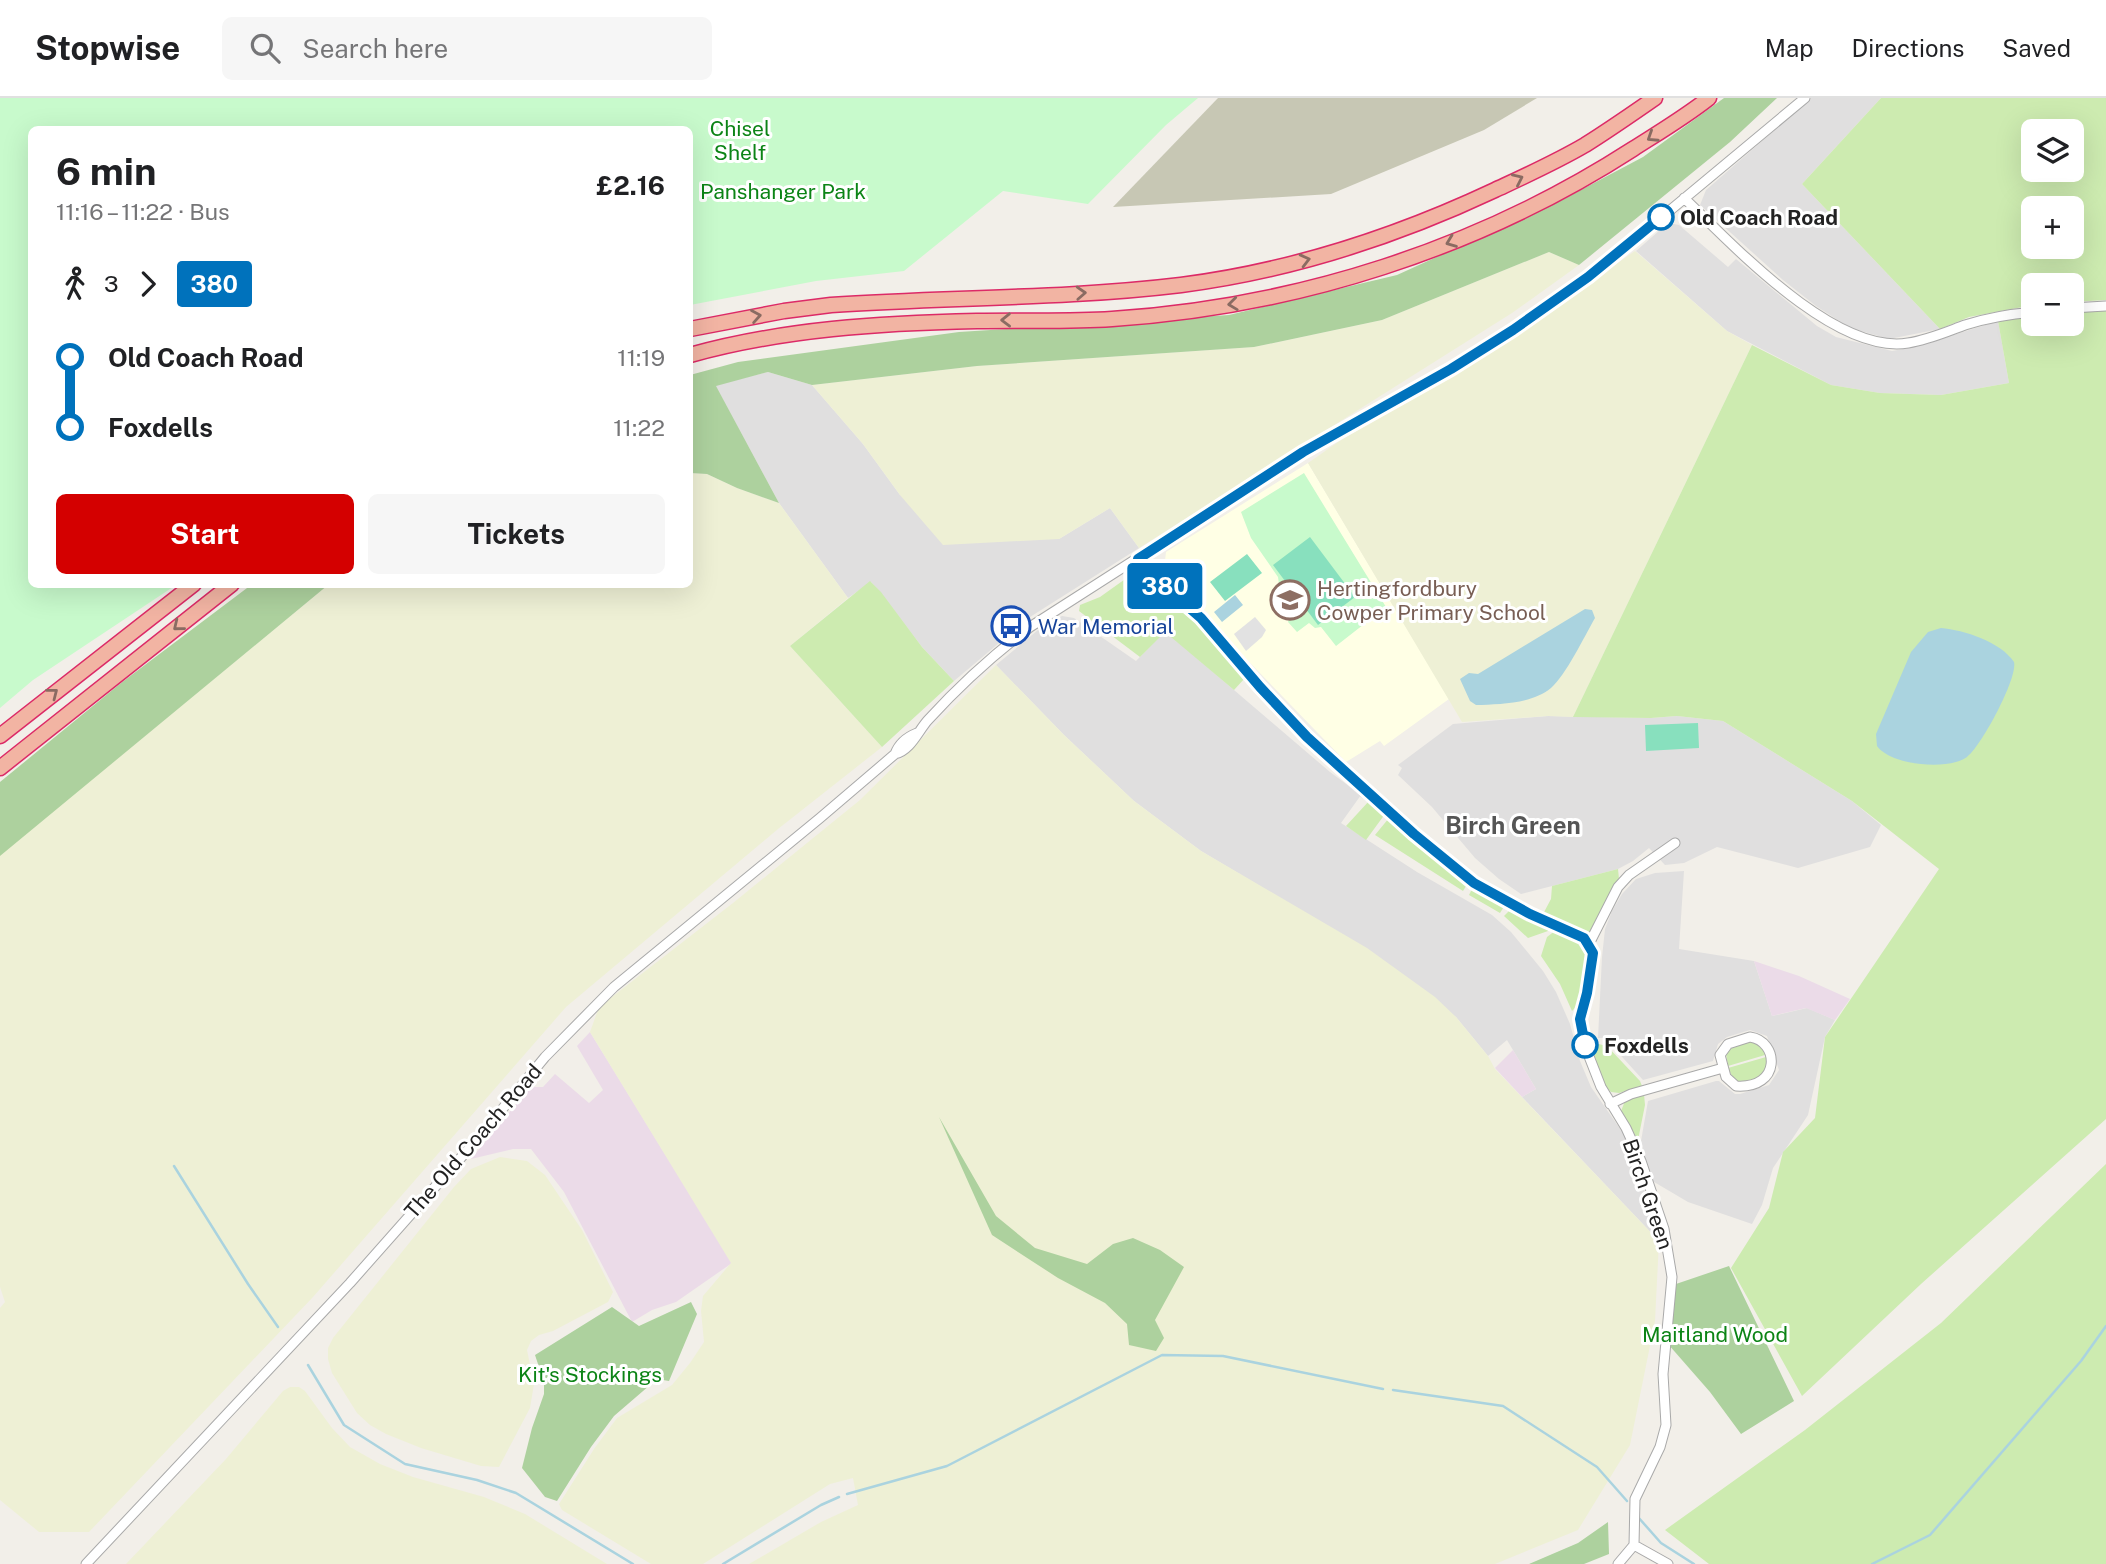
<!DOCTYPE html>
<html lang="en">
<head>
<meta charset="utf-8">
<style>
	body { margin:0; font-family:"Public Sans",sans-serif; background:#f6f6f6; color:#202124; height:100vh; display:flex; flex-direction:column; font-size:26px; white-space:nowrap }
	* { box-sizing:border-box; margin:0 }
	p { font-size:23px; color:#757577 }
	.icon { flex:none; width:38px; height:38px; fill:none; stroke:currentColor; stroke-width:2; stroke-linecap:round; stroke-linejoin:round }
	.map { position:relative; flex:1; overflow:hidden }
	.drawer { position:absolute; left:28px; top:28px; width:665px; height:462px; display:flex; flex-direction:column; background:#fff; border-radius:10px; box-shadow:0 7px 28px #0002 }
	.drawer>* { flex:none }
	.badge { padding:0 14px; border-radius:5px; font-size:24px; line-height:46px }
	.buttons { position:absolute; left:2021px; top:21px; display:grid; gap:14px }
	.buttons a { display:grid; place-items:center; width:63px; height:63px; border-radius:10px; background:#fff; box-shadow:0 7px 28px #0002; font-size:35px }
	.map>.badge { position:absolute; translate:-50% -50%; box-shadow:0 0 0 4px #fff }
	.legs { display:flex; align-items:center; gap:10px; height:77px; padding:0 28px; font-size:23px }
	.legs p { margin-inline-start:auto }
	.head { display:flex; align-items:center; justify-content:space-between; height:119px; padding:0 28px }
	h1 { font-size:38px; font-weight:700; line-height:52px }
	.primary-button { display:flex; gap:14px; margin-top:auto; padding:14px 28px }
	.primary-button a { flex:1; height:80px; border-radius:10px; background:#d40000; color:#fff; font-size:28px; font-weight:700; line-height:80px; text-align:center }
	.primary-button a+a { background:#f6f6f6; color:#202124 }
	ul { padding:0 28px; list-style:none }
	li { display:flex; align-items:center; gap:24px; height:70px; font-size:26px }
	li i { display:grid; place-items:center; width:10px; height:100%; margin:0 9px; background:currentColor }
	li i::after { content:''; width:18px; height:18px; margin:-9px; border:5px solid; border-radius:50%; background:#fff }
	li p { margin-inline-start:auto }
	li:first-child i { background:linear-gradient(#0000 50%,currentColor 0) }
	li:last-child i { background:linear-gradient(currentColor 50%,#0000 0) }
	header { display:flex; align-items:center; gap:42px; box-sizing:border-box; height:98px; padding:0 35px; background:#fff; border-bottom:2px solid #e0e0e0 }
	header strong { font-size:33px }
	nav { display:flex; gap:38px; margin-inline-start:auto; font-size:24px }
	.search { width:490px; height:63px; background:#f6f6f6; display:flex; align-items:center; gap:18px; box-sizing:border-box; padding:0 24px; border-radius:10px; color:#757577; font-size:26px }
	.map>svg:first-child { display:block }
	.residential { fill:#e0dfdf }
	.industrial { fill:#ebdbe8 }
	.education { fill:#ffffe5 }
	.construction { fill:#c7c7b4 }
	.farmland { fill:#eef0d5 }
	.grass { fill:#cdebb0; fill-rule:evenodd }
	.forest { fill:#add19e }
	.park { fill:#c8facc }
	.pitch { fill:#88e0be }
	.parking { fill:#e2e2e2 }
	.water { fill:#aad3df }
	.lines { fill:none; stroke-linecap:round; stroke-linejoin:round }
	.stream { stroke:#aad3df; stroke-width:2.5 }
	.minor-casing { stroke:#a9a9a9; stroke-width:11 }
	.trunk-casing { stroke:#dc2a67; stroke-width:17 }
	.minor { stroke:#fff; stroke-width:9 }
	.trunk { stroke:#f2b4a3; stroke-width:14 }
	.oneway { stroke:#8a6b62 }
	.line-1-casing { stroke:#fff; stroke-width:16 }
	.line-1 { stroke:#0072bc; stroke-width:10 }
	.stop-1-dot { fill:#fff; stroke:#0072bc; stroke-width:3.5 }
	.labels { text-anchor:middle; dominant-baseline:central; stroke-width:6; stroke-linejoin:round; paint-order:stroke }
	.park-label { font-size:21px; fill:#0c8416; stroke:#fff }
	.stop-label { font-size:21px; font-weight:bold; fill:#222; stroke:#fff; text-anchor:start }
	.education-label { font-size:21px; fill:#785e54; stroke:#fff; text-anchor:start }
	.transit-label { font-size:21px; fill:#164399; stroke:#fff; text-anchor:start }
	.street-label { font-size:21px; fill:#222; stroke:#fff }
	.quarter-label { font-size:24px; font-weight:bold; fill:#555; stroke:#fff }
</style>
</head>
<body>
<header>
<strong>Stopwise</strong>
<div class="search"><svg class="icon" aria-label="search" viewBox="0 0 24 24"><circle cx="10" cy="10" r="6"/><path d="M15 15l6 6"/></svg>Search here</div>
<nav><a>Map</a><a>Directions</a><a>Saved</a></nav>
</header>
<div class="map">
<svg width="2106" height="1466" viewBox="0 0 2106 1466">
	<rect width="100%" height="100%" fill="#f2efe9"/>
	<!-- residential -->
	<path class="residential" d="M1811 0H1881L1802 86 1940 231 1889 241 1850 230 1816 208 1783 182 1700 107 1706 92Z
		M1668 125 1679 127 1728 169 1736 161 1817 228 1836 239 1892 253 1915 249 1998 223 2009 285 1941 297 1880 295 1831 287 1727 233 1636 153Z
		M768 274 812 287 863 346 900 397 1059 441 1110 410 1139 450 1030 519 954 583 922 549 881 495 871 484 848 500 779 405 715 287Z
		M1062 518 1074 520 1136 563 1165 533 1330 674 1361 697 1341 725 1417 774 1492 817 1511 834 1543 873 1556 894 1570 926 1580 963 1591 989 1632 1048 1659 1143 1522 999 1536 991 1507 942 1488 958 1456 919 1275 797 1201 753 1134 703 1064 637 996 567 1044 527Z
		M1548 618 1651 620 1677 618 1723 623 1852 703 1881 727 1870 749 1798 770 1717 749 1684 765 1665 767 1649 750 1633 763 1618 771 1521 796 1499 781 1475 760 1432 709 1398 677 1402 670 1398 667 1453 626Z
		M1684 773 1679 851 1754 863 1772 918 1807 910 1835 922 1825 939 1808 1017 1773 1070 1762 1107 1752 1126 1688 1104 1649 1081 1641 1043 1648 1003 1716 983H1719L1735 996H1740L1769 987 1779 972 1767 938 1750 932 1727 939 1718 946 1713 963 1643 982 1605 940H1598L1602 859 1605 831 1612 813 1622 796 1636 781 1655 775Z"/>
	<!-- industrial -->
	<path class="industrial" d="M1754 863 1799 878 1850 901 1835 922 1806 910 1772 918Z
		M590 934 732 1165 676 1204 652 1212 632 1224 564 1094 531 1051H513L471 1061 530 989H543L555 976 589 1005 603 992 577 948Z
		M1513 952 1536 991 1522 999 1495 970Z"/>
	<!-- education -->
	<path class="education" d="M1308 365 1449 601 1384 648 1380 643 1346 664 1169 481 1164 472 1166 454Z"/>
	<!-- construction -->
	<path class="construction" d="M1218 0H1537L1484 32 1331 96 1113 109Z"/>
	<!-- farmland -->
	<path class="farmland" d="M1635 153 1727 233 1752 247 1573 619 1548 618 1462 624 1308 365 1341 342 1493 251Z
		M1549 154 1579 167 1512 215 1139 450 1110 410 1059 441 943 447 900 397 863 346 812 287 977 268 1254 249 1382 222Z
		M690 375 707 376 737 390 779 405 848 500 790 548 882 649 778 731 566 909 313 1199 89 1434H39L0 1402V1210L5 1204 0 1189V757L328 487 690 486Z
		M996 567 1064 637 1134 703 1201 753 1367 850 1435 899 1456 919 1488 958 1495 971 1659 1143 1655 1223 1630 1347 1578 1432 1495 1466H749L821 1424 858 1407 853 1380 830 1386 703 1466H651L562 1412 559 1406 594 1351 617 1320 672 1287 690 1265 704 1244 701 1213 703 1198 731 1165 590 934 599 909 733 805 860 702Z
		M500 1059 527 1063 545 1077 582 1132 613 1194 608 1204 553 1233 539 1237 531 1243 527 1252 534 1286 530 1310 499 1369 481 1368 421 1350 386 1336 370 1327 357 1315 332 1275 328 1261V1250L333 1240 454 1089 471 1071Z
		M290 1289H299L305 1293 332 1330 350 1349 380 1366 413 1379 484 1399 525 1416 607 1466H126L226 1361 283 1293Z"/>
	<!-- grass -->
	<path class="grass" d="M1881 0H2106V202L2072 204V187H2034L2033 207 1969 219 1940 231 1802 86ZM2034 33H2072V72H2034ZM2034 110H2072V149H2034Z
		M2106 211V1021L1921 1186 1802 1298 1731 1170 1769 1110 1783 1054 1815 1020 1825 939 1939 771 1852 703 1723 623 1677 618 1651 620 1573 619 1752 247 1831 287 1880 295 1941 297 2009 285 1998 223 2033 218 2034 226H2072V214Z
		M1135 474C1178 493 1216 544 1245 580L1234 592 1165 534 1140 559 1079 513 1080 507 1100 499Z
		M870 483 881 494 922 549 954 583 882 649 790 548Z
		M1369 703 1385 716 1366 742 1346 728Z
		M1389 720 1430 759 1435 758 1468 785 1463 793 1375 737Z
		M1618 771 1619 781 1593 834 1586 836 1543 816 1551 801 1552 788Z
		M1473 789 1505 807 1500 815 1469 797Z
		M1512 810 1549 828 1548 833 1528 840 1504 818Z
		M1556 832C1566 837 1578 840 1584 850 1592 861 1582 906 1572 913L1560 886 1541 858 1547 839Z
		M1753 943 1763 951 1765 957 1728 968 1726 956 1733 948Z
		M1590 944 1607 948 1640 983 1642 988 1619 995 1611 994 1604 987Z
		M1766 959 1768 967 1760 980 1739 985 1734 982 1728 970Z
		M1644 996 1645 1007 1638 1042 1621 1013 1625 1003Z
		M2106 1066V1466H1709L1665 1432 1805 1332 1941 1225Z"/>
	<!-- forest -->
	<path class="forest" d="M1724 0H1777L1730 44 1579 167 1549 154 1382 222 1254 249 977 268 812 287 768 274 716 288 779 405 737 390 707 376 690 375V277L738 264 959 234 1229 217 1397 177 1562 102 1643 59Z
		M251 487H328L0 758V684L121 585Z
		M939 1019 996 1118 1035 1150 1087 1166 1113 1146 1133 1140 1160 1152 1184 1169 1155 1222 1164 1240 1156 1253 1129 1247 1127 1226 1105 1205 1058 1180 992 1137Z
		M1729 1168 1794 1303 1741 1336 1710 1294 1668 1246 1676 1186Z
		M691 1204 697 1216 669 1283 657 1281 614 1318 591 1349 557 1403 545 1399 522 1370 532 1330 544 1296V1284L535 1257 612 1209 639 1228Z
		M1608 1424 1609 1456 1584 1466H1529L1578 1445Z"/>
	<!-- park -->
	<path class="park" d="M0 0H1198L1166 27 1088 106 1003 93 904 173 816 183 690 207V32H32V486L176 487 33 582 0 610Z
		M1304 375 1386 509 1336 548 1321 529 1315 530 1309 525 1297 534 1288 524 1291 515 1281 501 1278 479 1251 440 1241 414Z"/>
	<!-- pitch -->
	<path class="pitch" d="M1310 439 1355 499 1318 527 1273 467Z
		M1247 456 1262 475 1225 503 1210 484Z
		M1698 625 1699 650 1646 653 1645 627Z"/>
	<!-- parking -->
	<path class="parking" d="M1255 519 1266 532 1262 539 1246 553 1234 536Z"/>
	<!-- water -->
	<path class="water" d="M1235 497 1243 507 1222 524 1214 514Z
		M1585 511 1592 512 1595 520C1584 539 1566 577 1551 590 1532 606 1499 606 1476 607L1470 603 1460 581 1469 575 1478 576Z
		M1941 530C1964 532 2001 544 2014 564 2018 580 1981 649 1967 659 1948 673 1890 667 1877 648L1876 636 1911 554 1928 534Z"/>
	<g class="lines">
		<!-- stream -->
		<path class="stream" d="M174 1068 248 1186 278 1229
			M308 1267 344 1327 405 1366 477 1382 516 1395 633 1466
			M1393 1292 1503 1308 1597 1369 1627 1403
			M847 1396 947 1368 1162 1257 1223 1258 1383 1291
			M1638 1419 1661 1445 1694 1466
			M723 1466 821 1407 839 1399
			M1872 1466 1930 1437 2081 1263 2106 1228"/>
		<!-- minor casing -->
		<g class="minor-casing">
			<path id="minor" d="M1684 100C1733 147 1835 257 1908 245 1928 242 1946 234 1965 227 1987 220 2010 216 2034 214
				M2072 210 2106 208
				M1138 461 1156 481 1201 520 1290 623 1364 694 1474 785 1530 816 1584 840 1593 854 1592 863 1580 921 1583 943 1601 989 1626 1030 1641 1063 1664 1131 1672 1179 1663 1276 1666 1327 1660 1349 1635 1401 1634 1447
				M895 656C899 645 907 639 917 635
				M1589 846 1618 789 1629 777 1675 745
				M1750 939C1779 943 1782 991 1736 988L1726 979 1720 957 1728 946Z
				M1610 1006 1631 996 1723 970
				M1634 1447 1668 1466
				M86 1466 350 1185 481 1037 545 959 614 889 820 720 895 656C911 652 918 633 928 622 960 587 993 557 1030 529L1303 354 1451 271 1513 232 1620 154 1805 0
				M1618 1466 1634 1447"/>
		</g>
		<!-- trunk casing -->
		<g class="trunk-casing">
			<path id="trunk" d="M690 231 784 213 831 207C947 199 1065 201 1181 187 1290 173 1395 139 1495 92 1525 78 1556 64 1585 47 1609 32 1632 16 1655 0
				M690 257C783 231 881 225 977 223 1022 222 1067 224 1112 221 1296 209 1478 151 1633 51 1658 35 1685 19 1709 0
				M0 638 194 486
				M0 670 232 486"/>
		</g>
		<!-- minor -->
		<use href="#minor" class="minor"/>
		<!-- trunk -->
		<use href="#trunk" class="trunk"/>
	</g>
	<!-- one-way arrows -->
	<defs><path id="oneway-chevron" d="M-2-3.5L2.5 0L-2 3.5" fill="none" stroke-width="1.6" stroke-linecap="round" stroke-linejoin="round" transform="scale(1.75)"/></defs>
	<g class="oneway">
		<use href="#oneway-chevron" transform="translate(1652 39) rotate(147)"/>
		<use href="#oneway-chevron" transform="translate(1518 81) rotate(-25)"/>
		<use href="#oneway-chevron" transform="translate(1451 144) rotate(159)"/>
		<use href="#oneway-chevron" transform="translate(1305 162) rotate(-14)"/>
		<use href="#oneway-chevron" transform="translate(1081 195) rotate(-3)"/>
		<use href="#oneway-chevron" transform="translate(1233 206) rotate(173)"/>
		<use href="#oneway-chevron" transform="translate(756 218) rotate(-10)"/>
		<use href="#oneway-chevron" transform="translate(1006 222) rotate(179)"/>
		<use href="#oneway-chevron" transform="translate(178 528) rotate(141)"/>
		<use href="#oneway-chevron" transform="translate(53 595) rotate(-38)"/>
	</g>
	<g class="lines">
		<!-- line-1 casing -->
		<g class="line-1-casing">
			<path id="line-1" d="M1585 947 1580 921 1587 895 1593 855 1584 840 1530 816 1474 785 1414 736 1307 639 1260 589 1201 520 1156 481 1138 461 1303 354 1451 271 1513 232 1588 179 1661 119"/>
		</g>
		<!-- line-1 -->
		<use href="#line-1" class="line-1"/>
	</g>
	<!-- icons -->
	<defs>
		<g id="school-ring" transform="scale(2.0125)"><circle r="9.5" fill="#fff" stroke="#8d6e63" stroke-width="1.5"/><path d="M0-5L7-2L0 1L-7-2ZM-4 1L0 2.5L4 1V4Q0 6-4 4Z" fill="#8d6e63"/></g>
		<g id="bus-ring" transform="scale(2.0125)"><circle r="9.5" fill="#fff" stroke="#1a4fb4" stroke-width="1.5"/><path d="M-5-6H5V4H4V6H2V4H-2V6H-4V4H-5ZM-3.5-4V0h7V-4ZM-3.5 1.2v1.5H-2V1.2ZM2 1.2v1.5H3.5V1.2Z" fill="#1a4fb4"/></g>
	</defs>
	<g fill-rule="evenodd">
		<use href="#school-ring" x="1290" y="502"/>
		<use href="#bus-ring" x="1011" y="528"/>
	</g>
	<!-- markers -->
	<g class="stop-1-dot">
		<circle cx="1661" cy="119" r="12"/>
		<circle cx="1585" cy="947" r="12"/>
	</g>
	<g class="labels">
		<!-- park labels -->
		<g class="park-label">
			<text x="740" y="30">Chisel<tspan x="740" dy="24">Shelf</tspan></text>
			<text x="783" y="93">Panshanger Park</text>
			<text x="1715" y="1236">Maitland Wood</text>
			<text x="590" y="1276">Kit's Stockings</text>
		</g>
		<!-- stop labels -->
		<g class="stop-label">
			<text x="1680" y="119">Old Coach Road</text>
			<text x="1604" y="947">Foxdells</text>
		</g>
		<!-- education labels -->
		<g class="education-label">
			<text x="1317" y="490">Hertingfordbury<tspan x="1317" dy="24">Cowper Primary School</tspan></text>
		</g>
		<!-- transit labels -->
		<g class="transit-label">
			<text x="1038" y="528">War Memorial</text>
		</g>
		<!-- street labels -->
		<g class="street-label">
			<text transform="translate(473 1043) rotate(-49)">The Old Coach Road</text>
			<text transform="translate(1648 1096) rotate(71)">Birch Green</text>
		</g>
		<!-- quarter labels -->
		<g class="quarter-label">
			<text x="1513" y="727">Birch Green</text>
		</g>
	</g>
</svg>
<div class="buttons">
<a><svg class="icon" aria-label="layers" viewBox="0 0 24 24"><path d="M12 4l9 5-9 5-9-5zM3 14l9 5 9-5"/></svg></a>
<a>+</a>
<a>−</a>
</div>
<b class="badge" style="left:1165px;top:488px;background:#0072bc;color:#fff">380</b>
<section class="drawer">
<div class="head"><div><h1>6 min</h1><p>11:16 – 11:22 · Bus</p></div><b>£2.16</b></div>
<div class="legs"><svg class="icon" aria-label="walk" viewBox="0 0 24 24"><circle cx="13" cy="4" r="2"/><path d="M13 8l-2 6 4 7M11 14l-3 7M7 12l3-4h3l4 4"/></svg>3<svg class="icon" aria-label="forward" viewBox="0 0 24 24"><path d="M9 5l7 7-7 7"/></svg><b class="badge" style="background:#0072bc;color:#fff">380</b></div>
<ul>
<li><i style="color:#0072bc"></i><b>Old Coach Road</b><p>11:19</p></li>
<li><i style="color:#0072bc"></i><b>Foxdells</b><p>11:22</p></li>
</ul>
<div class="primary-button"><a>Start</a><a>Tickets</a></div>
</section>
</div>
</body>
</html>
